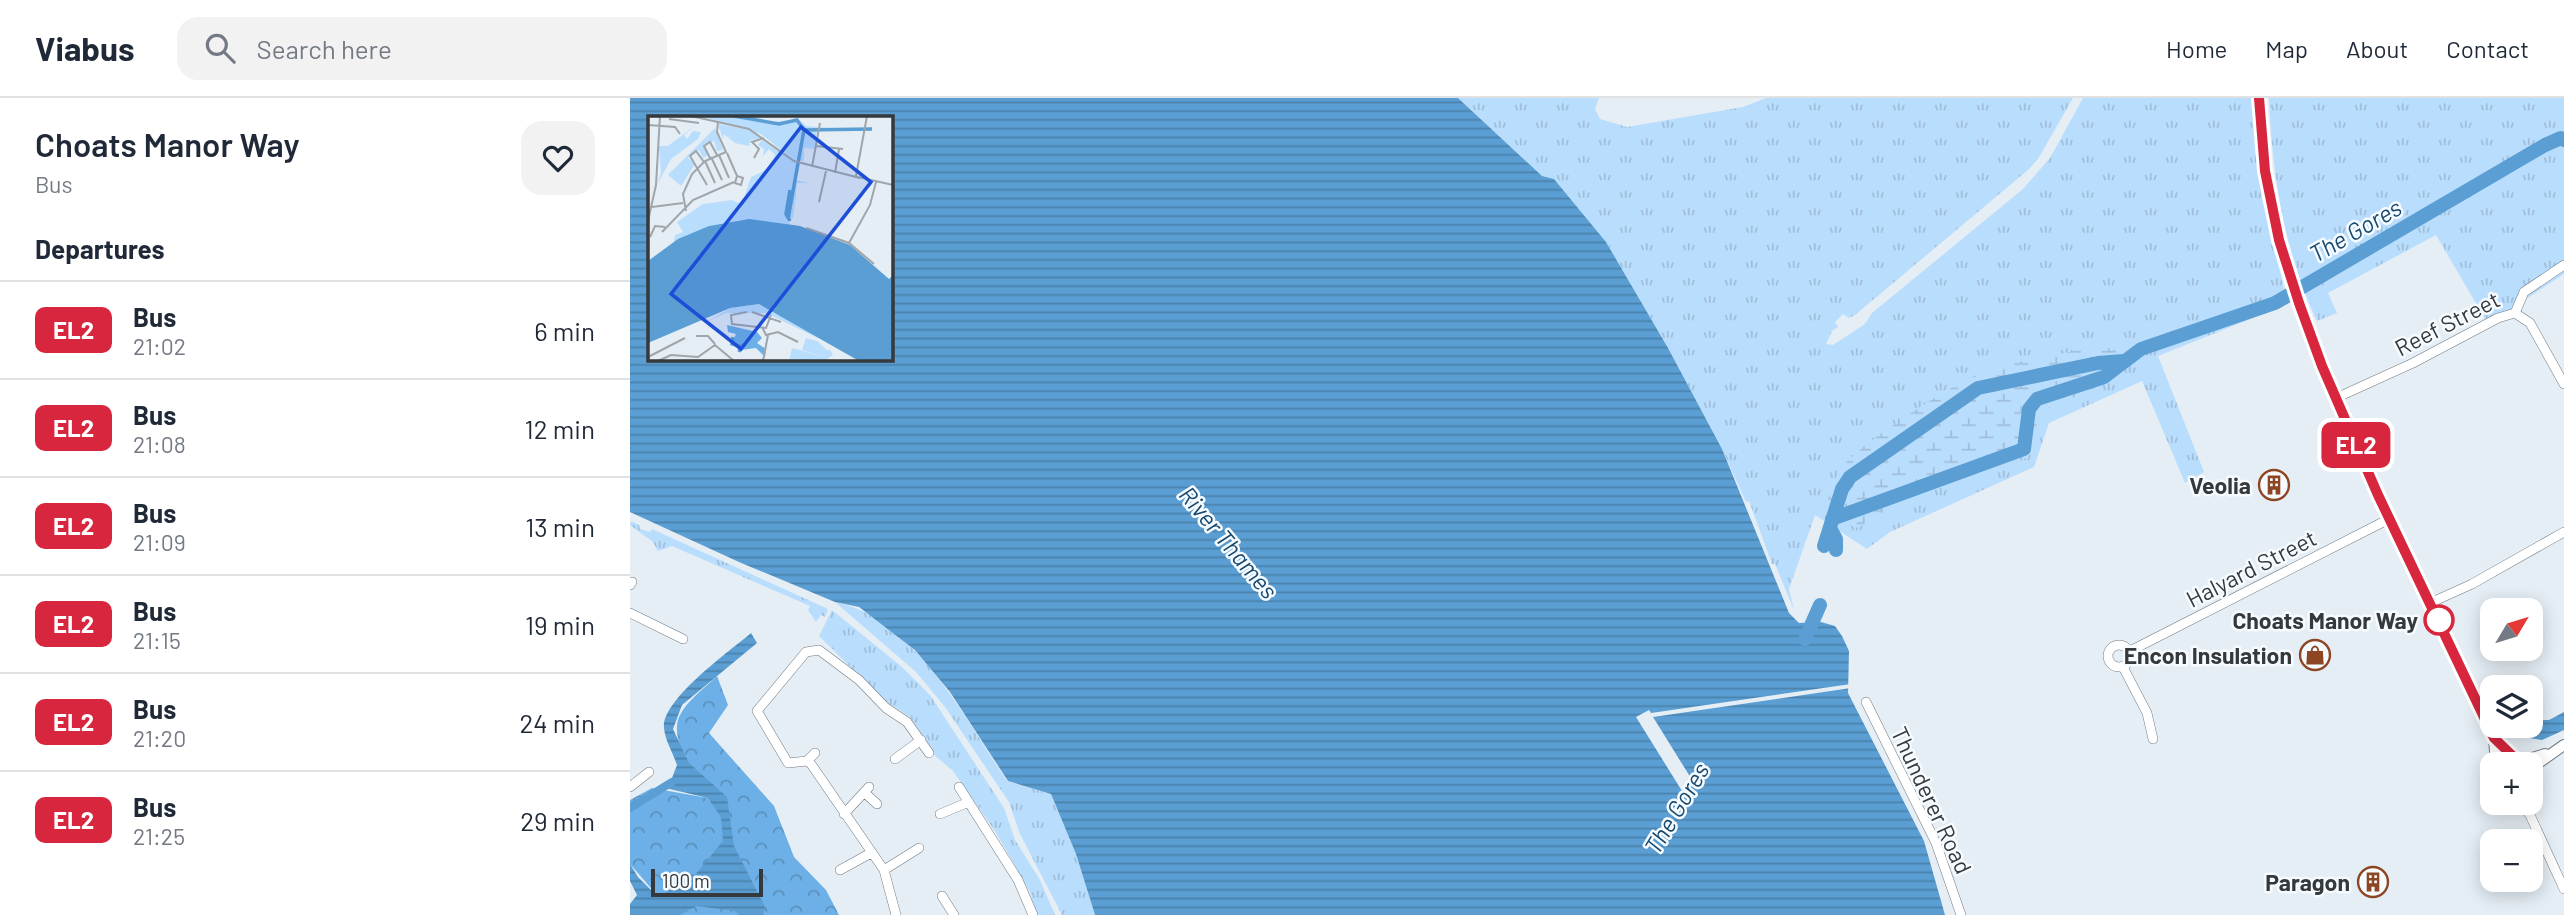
<!DOCTYPE html>
<html lang="en">
<head>
<meta charset="utf-8">
<style>
	body { margin:0; font-family:Barlow,sans-serif; background:#f2f2f3; color:#1f2937; height:100vh; display:flex; flex-direction:column; font-size:26px; white-space:nowrap }
	* { box-sizing:border-box; margin:0 }
	p { font-size:23px; color:#747a83 }
	.icon { flex:none; width:38px; height:38px; fill:none; stroke:currentColor; stroke-width:2; stroke-linecap:round; stroke-linejoin:round }
	.map { position:relative; flex:1; overflow:hidden }
	.details { display:flex; flex-direction:column; background:#fff; width:630px }
	.details>* { flex:none }
	.badge { padding:0 14px; border-radius:10px; font-size:24px; line-height:46px }
	.needle { width:46px; rotate:52deg }
	.controls { position:absolute; left:1850px; top:500px; display:grid; gap:14px }
	.controls a { display:grid; place-items:center; width:63px; height:63px; border-radius:14px; background:#fff; box-shadow:0 4px 18px #0003; font-size:35px }
	.scale { position:absolute; left:21px; bottom:18px; width:112px; box-sizing:border-box; padding-left:7px; border:4px solid #36393c; border-top:0; font-size:19px; line-height:24px; white-space:nowrap; color:#36393c; -webkit-text-stroke:5px #f6fbff; paint-order:stroke }
	.map>.badge { position:absolute; translate:-50% -50%; box-shadow:0 0 0 4px #fff }
	h2 { padding:0 35px; font-size:26px; line-height:63px }
	.round { display:grid; place-items:center; flex:none; width:74px; height:74px; border-radius:21px; background:#f2f2f3 }
	.overview { display:flex; align-items:center; justify-content:space-between; height:119px; padding:0 35px }
	h1 { font-size:33px; font-weight:600; line-height:52px }
	ul { padding:0; list-style:none }
	li { display:flex; align-items:center; gap:21px; height:98px; padding:0 35px; border-top:2px solid #e0e1e3 }
	li div { flex:1 }
	li b { display:block; font-size:26px }
	li em { font-style:normal }
	li .badge { min-width:77px; font-weight:700; text-align:center }
	header { display:flex; align-items:center; gap:42px; box-sizing:border-box; height:98px; padding:0 35px; background:#fff; border-bottom:2px solid #e0e1e3 }
	header strong { font-size:33px }
	nav { display:flex; gap:38px; margin-inline-start:auto; font-size:24px }
	.search { width:490px; height:63px; background:#f2f2f3; display:flex; align-items:center; gap:18px; box-sizing:border-box; padding:0 24px; border-radius:21px; color:#747a83; font-size:26px }
	main { display:flex; flex:1; min-height:0 }
	.map>svg:first-child { display:block }
	.grass { fill:url(#grass-tufts) }
	.forest { fill:url(#forest-crowns) }
	.wetland { fill:url(#wetland-marsh) }
	.water { fill:url(#water-rules); fill-rule:evenodd }
	.pier { fill:#e5eef5 }
	.lines { fill:none; stroke-linecap:round; stroke-linejoin:round }
	.stream { stroke:#5a9ed3; stroke-width:2.5 }
	.canal { stroke:#5a9ed3; stroke-width:8 }
	.river { stroke:#5a9ed3; stroke-width:14 }
	.minor-casing { stroke:#737a80; stroke-width:10 }
	.tertiary-casing { stroke:#737a80; stroke-width:12 }
	.minor { stroke:#fff; stroke-width:9 }
	.tertiary { stroke:#fff; stroke-width:10 }
	.line-casing { stroke:#fff; stroke-width:16 }
	.line { stroke:#d7263d; stroke-width:10 }
	.stop-dot { fill:#fff; stroke:#d7263d; stroke-width:3.5 }
	.labels { text-anchor:middle; dominant-baseline:central; stroke-width:5; stroke-linejoin:round; paint-order:stroke }
	.street-label { font-size:23px; fill:#36393c; stroke:#f6fbff }
	.poi-label { font-size:23px; font-weight:bold; fill:#36393c; stroke:#f6fbff; text-anchor:end }
	.stop-label { font-size:23px; font-weight:bold; fill:#36393c; stroke:#f6fbff; text-anchor:end }
	.water-label { font-size:24px; font-style:italic; fill:#184a6f; stroke:#f6fbff }
	.inset-river { fill:none; stroke:#5a9ed3; stroke-width:3.5 }
	.inset-road { fill:none; stroke:#9fa6ab; stroke-width:2 }
	.view { fill:#1d4ed8; fill-opacity:0.15; stroke:#1d4ed8; stroke-width:3.5 }
	.inset-edge { fill:none; stroke:#36393c; stroke-width:3.5 }
</style>
</head>
<body>
<header>
<strong>Viabus</strong>
<div class="search"><svg class="icon" aria-label="search" viewBox="0 0 24 24"><circle cx="10" cy="10" r="6"/><path d="M15 15l6 6"/></svg>Search here</div>
<nav><a>Home</a><a>Map</a><a>About</a><a>Contact</a></nav>
</header>
<main>
<section class="details">
<div class="overview"><div><h1>Choats Manor Way</h1><p>Bus</p></div><a class="round"><svg class="icon" aria-label="heart" viewBox="0 0 24 24"><path d="M12 20l-8-8c-3-5 5-10 8-4 3-6 11-1 8 4z"/></svg></a></div>
<h2>Departures</h2>
<ul>
<li><span class="badge" style="background:#d7263d;color:#fff">EL2</span><div><b>Bus</b><p>21:02</p></div><em>6 min</em></li>
<li><span class="badge" style="background:#d7263d;color:#fff">EL2</span><div><b>Bus</b><p>21:08</p></div><em>12 min</em></li>
<li><span class="badge" style="background:#d7263d;color:#fff">EL2</span><div><b>Bus</b><p>21:09</p></div><em>13 min</em></li>
<li><span class="badge" style="background:#d7263d;color:#fff">EL2</span><div><b>Bus</b><p>21:15</p></div><em>19 min</em></li>
<li><span class="badge" style="background:#d7263d;color:#fff">EL2</span><div><b>Bus</b><p>21:20</p></div><em>24 min</em></li>
<li><span class="badge" style="background:#d7263d;color:#fff">EL2</span><div><b>Bus</b><p>21:25</p></div><em>29 min</em></li>
</ul>
</section>
<div class="map">
<svg width="1934" height="817" viewBox="0 0 1934 817">
	<defs>
		<pattern id="grass-tufts" width="24" height="20" patternUnits="userSpaceOnUse" patternTransform="scale(1.75)"><rect width="24" height="20" fill="#b9ddfd"/><path d="M3 7l-1-3M5 7V3M7 7l1-3M15 17l-1-3M17 17v-4M19 17l1-3" fill="none" stroke="#a0beda"/></pattern>
		<pattern id="forest-crowns" width="20" height="18" patternUnits="userSpaceOnUse" patternTransform="scale(1.75)"><rect width="20" height="18" fill="#6db0e7"/><path d="M2 6a3 3 0 1 1 6 0M12 15a3 3 0 1 1 6 0" fill="none" stroke="#5a90bc"/></pattern>
		<pattern id="wetland-marsh" width="20" height="14" patternUnits="userSpaceOnUse" patternTransform="scale(1.75)"><rect width="20" height="14" fill="#b9ddfd"/><path d="M1 5h8M5 5V1M11 12h8M15 12V8" fill="none" stroke="#a0beda"/></pattern>
		<pattern id="water-rules" width="6" height="5" patternUnits="userSpaceOnUse" patternTransform="scale(1.75)"><rect width="6" height="5" fill="#5a9ed3"/><path d="M0 2.5h6" fill="none" stroke="#4b82ac"/></pattern>
	</defs>
	<rect width="100%" height="100%" fill="#e5eef5"/>
	<!-- grass -->
	<path class="grass" d="M828 0H969L965 11 970 21 997 29 1113 9 1136 0H1443L1408 61 1398 72 1225 217 1219 220 1213 216 1205 224 1208 229 1202 233 1196 246 1203 247 1235 226 1242 215 1393 91 1420 60 1453 0H1621L1632 101 1658 206 1528 258 1574 374 1555 385 1512 283 1419 325 1404 369 1260 434 1237 451 1185 417 1159 491 1164 512 1145 466H1142L1119 403 1116 404 1092 351 1038 250 976 144 924 81 912 78Z
		M1639 0H1934V176L1858 226 1806 137 1698 195 1707 215 1687 223C1654 154 1642 76 1639 0Z
		M1 423 9 427 10 431 20 434 22 431 198 511 195 519 191 517 186 524 178 512 180 508 42 448 28 453 23 444 0 427Z
		M205 504C286 521 334 620 377 683L421 696 446 756 465 817H432L390 736 379 704 315 609 286 574Z
		M202 512 272 569 300 597 374 710 385 742 410 782 425 817H407L400 794 365 733 323 673 302 655 303 652 280 619 255 603 189 538Z"/>
	<!-- forest -->
	<path class="forest" d="M87 578 98 607 79 635 144 708 164 759 196 792 209 817H0V812L26 796 0 766V702L22 690 78 700C67 680 39 643 49 619 56 603 75 590 87 578Z"/>
	<!-- wetland -->
	<path class="wetland" d="M1461 250 1486 253 1498 258C1498 283 1432 303 1411 313L1396 360C1345 376 1268 393 1229 430L1202 421 1196 412C1199 396 1203 381 1214 367 1234 343 1326 283 1356 273 1390 262 1427 257 1461 250Z"/>
	<!-- water -->
	<path class="water" d="M0 0H828L912 78 924 81 976 144 1038 250 1092 351 1159 515 1169 525 1191 524 1205 528 1212 538 1219 553 1218 595 1294 743 1315 817H465L446 756 421 696 378 683 320 594 285 552 229 509 205 504 109 464 0 414ZM19 19H261V261H19Z
		M121 535 127 545 52 607 43 631 59 665 97 699 104 748 135 809 133 817H109L105 813 66 808 50 817H0V806L7 797 0 783V766L8 779 28 799 65 777 93 743 91 719 78 700 31 689 42 680 47 667C43 655 35 642 34 630 31 602 100 553 121 535Z
		M1901 603 1910 622H1919L1934 614V632L1912 642 1893 639 1887 628H1900Z"/>
	<!-- pier -->
	<path class="pier" d="M1221 586V590L1023 619 1064 685 1052 693 1006 619 1019 612 1021 615Z"/>
	<g class="lines">
		<!-- stream -->
		<path class="stream" d="M1931 40 1934 38"/>
		<!-- canal -->
		<path class="canal" d="M0 710 42 684"/>
		<!-- river -->
		<path class="river" d="M1202 421 1394 351 1399 311 1407 301 1474 279 1511 251 1645 205 1915 47 1931 40 1934 42
			M1200 430 1206 441V452
			M1194 448 1212 391 1220 379 1348 290 1468 265 1494 263
			M1175 541 1190 507"/>
		<!-- minor casing -->
		<g class="minor-casing">
			<path id="minor" d="M1885 215 1900 225 1934 286
				M1885 215 1894 194 1934 167
				M1706 300 1783 265 1868 220 1885 215
				M0 487 2 484
				M1800 505 1842 486 1934 434
				M0 515 53 541
				M1478 558a11 11 0 1 1 22 0a11 11 0 1 1-22 0Z
				M1500 553 1759 421
				M1493 569 1517 615 1523 641
				M1236 604 1306 745 1331 817
				M265 661 291 642
				M177 663 185 655
				M0 689 19 674
				M329 689 388 782 403 817
				M235 695 247 706
				M1890 705 1900 717 1934 791
				M214 716 239 689
				M310 716 339 704
				M210 772 241 755
				M254 772 289 750
				M312 798 324 817
				M266 817 254 772 181 666 177 663 158 665 127 613 176 554 189 552 229 582 256 610 277 624 299 655"/>
		</g>
		<!-- tertiary casing -->
		<g class="tertiary-casing">
			<path id="tertiary" d="M1629 0C1633 48 1638 95 1649 142 1667 213 1697 280 1726 346 1770 445 1818 542 1864 640L1866 667
				M1864 640 1885 662
				M1889 664 1915 656
				M1900 671 1934 647"/>
		</g>
		<!-- minor -->
		<use href="#minor" class="minor"/>
		<!-- tertiary -->
		<use href="#tertiary" class="tertiary"/>
	</g>
	<g class="lines">
		<!-- line casing -->
		<g class="line-casing">
			<path id="line" d="M1629 0 1635 73 1649 142 1669 205 1692 268 1748 397 1864 640 1892 667"/>
		</g>
		<!-- line -->
		<use href="#line" class="line"/>
	</g>
	<!-- icons -->
	<defs>
		<g id="building-ring" transform="scale(1.575)"><circle r="9.5" fill="#f6fbff" stroke="#8d4623" stroke-width="1.5"/><path d="M-4-6H4V6H1V3H-1V6H-4ZM-2.5-4.3h1.7v1.8h-1.7ZM.8-4.3h1.7v1.8H.8ZM-2.5-1h1.7V.8h-1.7ZM.8-1h1.7V.8H.8Z" fill="#8d4623"/></g>
		<g id="shop-ring" transform="scale(1.575)"><circle r="9.5" fill="#f6fbff" stroke="#8d4623" stroke-width="1.5"/><path d="M-5-2.5h2.3a2.7 3.5 0 0 1 5.4 0H5L5.5 6h-11ZM-1.5-2.5h3a1.5 2.3 0 0 0-3 0Z" fill="#8d4623"/></g>
	</defs>
	<g fill-rule="evenodd">
		<use href="#building-ring" x="1644" y="387"/>
		<use href="#shop-ring" x="1685" y="557"/>
		<use href="#building-ring" x="1743" y="784"/>
	</g>
	<!-- markers -->
	<circle class="stop-dot" cx="1809" cy="522" r="14"/>
	<g class="labels">
		<!-- street labels -->
		<g class="street-label">
			<text transform="translate(1817 225) rotate(-27)">Reef Street</text>
			<text transform="translate(1621 470) rotate(-27)">Halyard Street</text>
			<text transform="translate(1302 702) rotate(65)">Thunderer Road</text>
		</g>
		<!-- poi labels -->
		<g class="poi-label">
			<text x="1621" y="387">Veolia</text>
			<text x="1662" y="557">Encon Insulation</text>
			<text x="1720" y="784">Paragon</text>
		</g>
		<!-- stop labels -->
		<g class="stop-label">
			<text x="1788" y="522">Choats Manor Way</text>
		</g>
		<!-- water labels -->
		<g class="water-label">
			<text transform="translate(1725 132) rotate(-30)">The Gores</text>
			<text transform="translate(599 444) rotate(50)">River Thames</text>
			<text transform="translate(1046 710) rotate(-59)">The Gores</text>
		</g>
	</g>
	<!-- overview -->
	<g transform="translate(18 18)">
		<rect width="245" height="245" fill="#e5eef5"/>
		<path d="M89 0 126 6 150 3 158 10 214 15 169 14 167 33 156 32V45L146 44 113 18 56 1ZM50 7 36 19 39 23 45 15 53 16 50 23 23 43 9 69 13 57 11 30H20ZM70 8 102 14 114 22 103 24 101 30 87 27 76 18 75 23ZM114 24 152 49 148 64 161 67H149L145 102 139 104 145 112 92 104 61 110 26 126 27 119 35 116 29 106 55 88 84 84 91 87 89 95 92 94 103 61 120 53 127 39 121 33 115 40 116 33 110 29ZM111 188 129 194 172 223 118 197H78L59 206 82 192ZM158 222 169 225 181 236 176 241 154 234Z" fill="#b9ddfd"/>
		<path d="M79 209 109 216 114 222 109 227 118 233 117 241 108 232 93 234V229L83 228 88 218 80 216Z" fill="#6db0e7"/>
		<path d="M146 66 148 82 139 103 137 82Z" fill="#b9ddfd"/>
		<path d="M67 12 75 34 69 35 66 25 56 29 60 39 55 42 51 34 43 38 40 42 47 48 33 70 20 59ZM144 232 176 241 181 233 185 239 176 245H141Z" fill="#b9ddfd"/>
		<path d="M101 103 152 110 202 129 241 163 245 159V245H211L111 188 82 192 0 227V145L30 123 61 110Z" fill="#5a9ed3"/>
		<path class="inset-river" d="M86 0 131 8 149 4 156 14M140 103 156 14 224 13M142 105 138 98 142 74M0 179 16 159M85 221 84 228 93 230 91 236"/>
		<path class="inset-road" d="M43 0 101 13 146 45 212 62M21 3 51 7M0 9 27 11 32 18M168 30 195 33M79 37 89 60 95 62 93 69 87 67 89 60M71 39 81 62M63 41 74 64M62 42 56 30 62 26 69 39M106 42 111 33 104 26 116 22M57 45 67 67M56 46 48 35 42 40 59 69M164 51 172 7M187 57 191 33M208 60 219 0M210 61 245 69M171 86 178 55M4 91 35 87M38 95 35 78 44 58 57 45 78 36 69 16 70 5M0 105 8 69 12 0M158 112 201 127 226 148M14 116 45 84 86 66M2 121 7 110 17 111M201 127 222 89 228 66M99 196 83 199 84 208 118 212 123 199M104 196 133 206M114 211 118 219 130 216 150 226M48 220H60L67 228M0 241 37 222M10 245 23 239 50 241 67 229 86 245M115 245 120 219"/>
		<path class="view" d="M153 11 223 66 93 233 23 178Z"/>
		<rect width="245" height="245" class="inset-edge"/>
	</g>
</svg>
<div class="controls">
<a><svg class="needle" viewBox="-14 -14 28 28"><path d="M0-13l5 13h-10z" fill="#e53935"/><path d="M0 13l5-13h-10z" fill="#747a83"/></svg></a>
<a><svg class="icon" aria-label="layers" viewBox="0 0 24 24"><path d="M12 4l9 5-9 5-9-5zM3 14l9 5 9-5"/></svg></a>
<a>+</a>
<a>−</a>
</div>
<div class="scale">100 m</div>
<b class="badge" style="left:1726px;top:347px;background:#d7263d;color:#fff">EL2</b>
</div>
</main>
</body>
</html>
